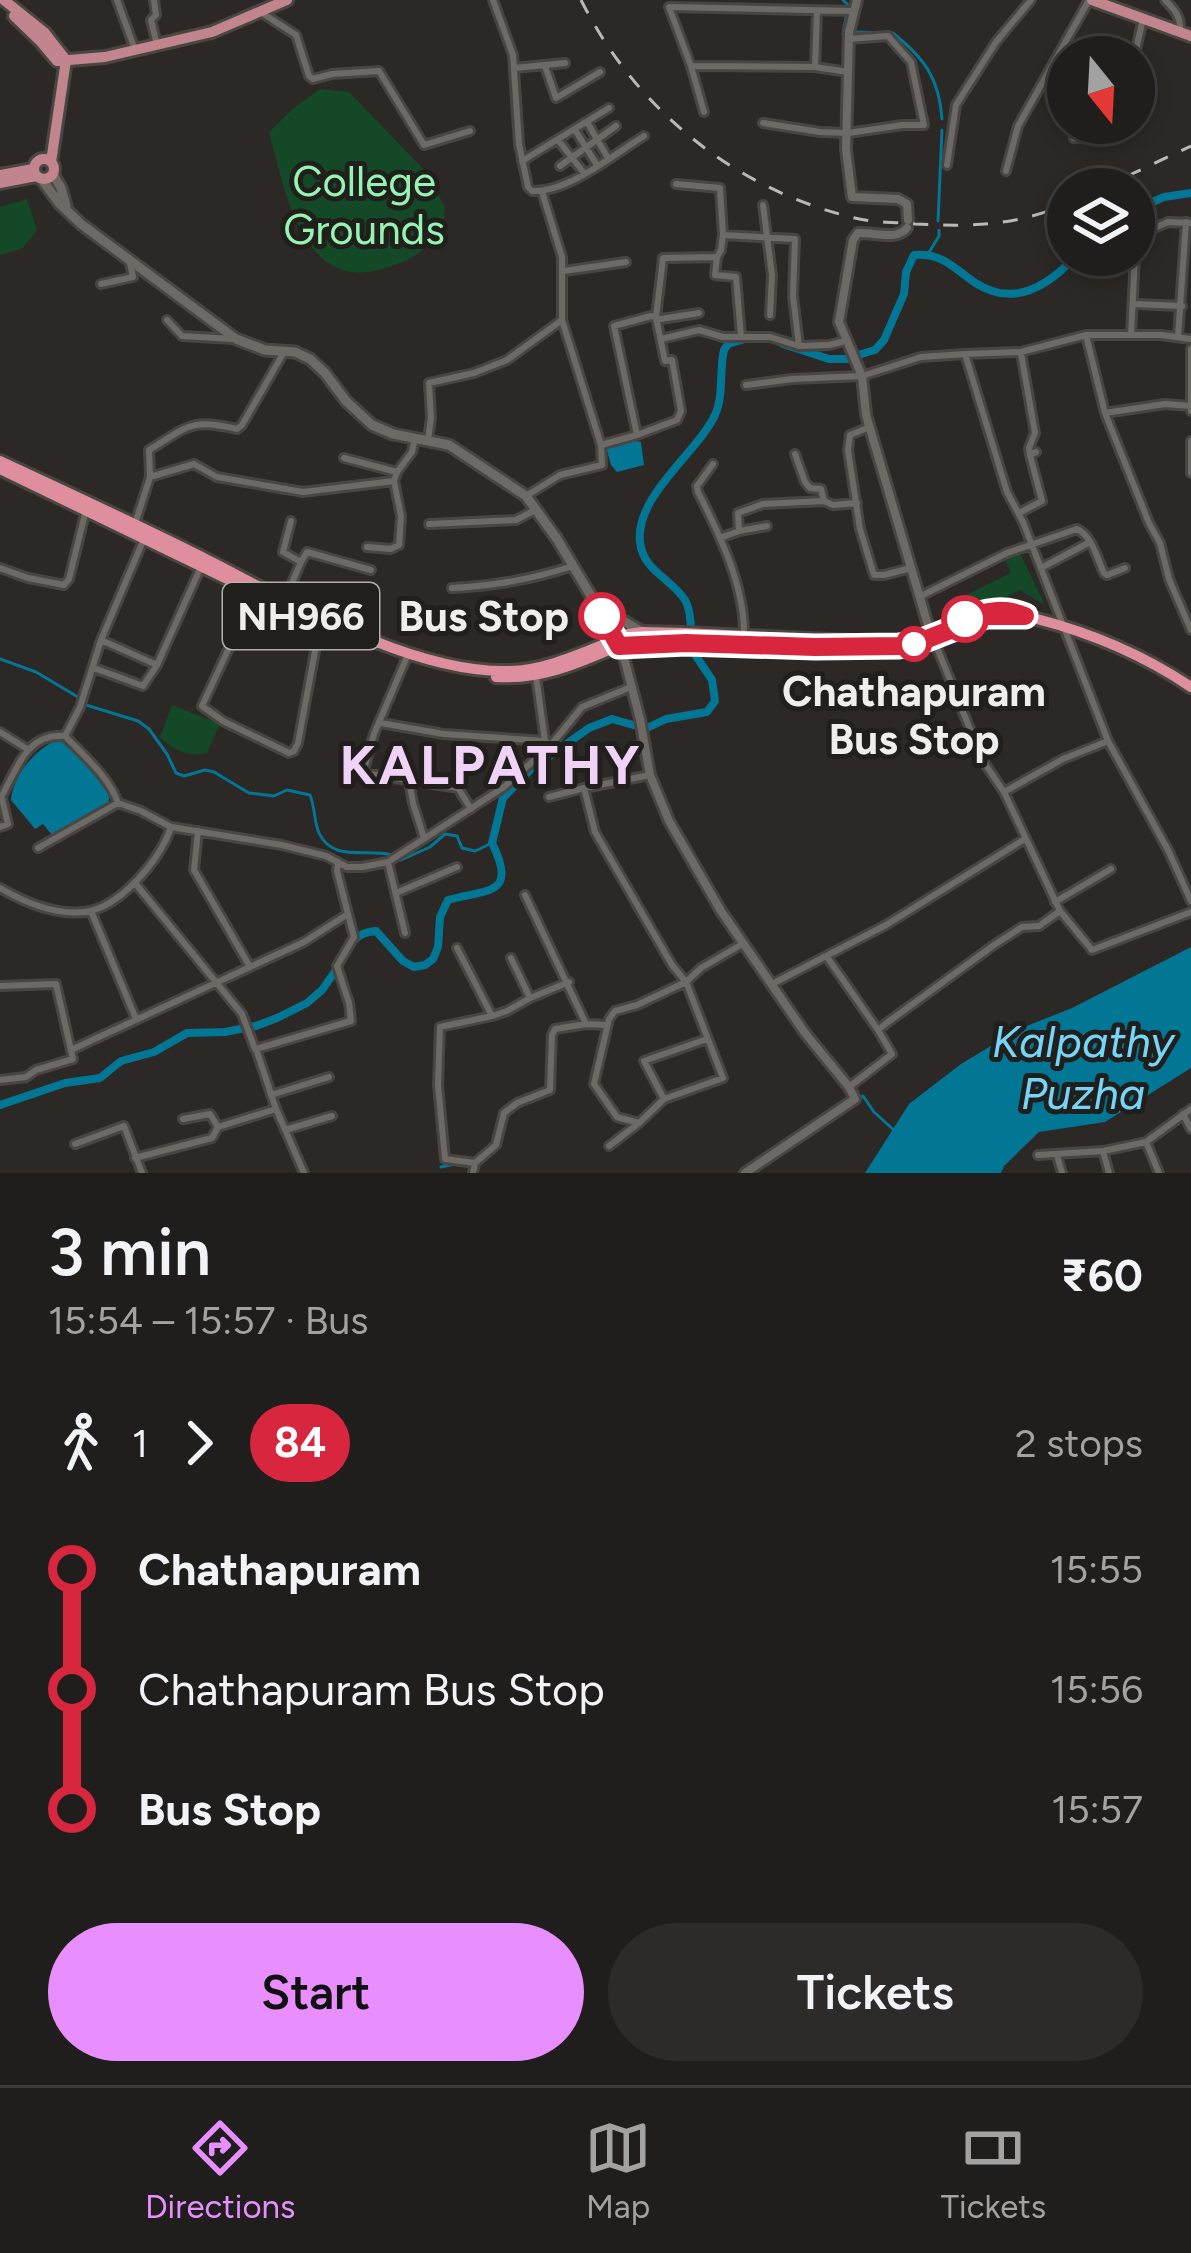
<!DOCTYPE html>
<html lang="en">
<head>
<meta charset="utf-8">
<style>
	body { margin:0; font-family:Figtree,sans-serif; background:#2d2b29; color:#f1f3f6; height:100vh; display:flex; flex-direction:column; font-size:45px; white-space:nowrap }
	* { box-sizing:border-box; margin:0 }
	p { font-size:39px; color:#a2a2a3 }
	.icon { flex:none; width:66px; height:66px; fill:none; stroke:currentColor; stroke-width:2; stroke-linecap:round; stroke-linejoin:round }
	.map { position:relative; height:1173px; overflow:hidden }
	.drawer { display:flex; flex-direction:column; background:#201e1c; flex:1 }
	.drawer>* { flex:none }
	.badge { padding:0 24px; border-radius:39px; font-size:42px; line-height:78px }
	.needle { width:78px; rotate:162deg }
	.fabs { position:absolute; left:1047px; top:36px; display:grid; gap:24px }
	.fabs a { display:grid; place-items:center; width:108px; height:108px; border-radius:50%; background:#201e1c; box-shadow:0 6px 18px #0003,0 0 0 3px #3d3c3b; font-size:60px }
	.map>.badge { position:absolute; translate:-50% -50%; box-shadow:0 0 0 6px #fff }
	.legs { display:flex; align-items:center; gap:18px; height:132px; padding:0 48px; font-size:39px }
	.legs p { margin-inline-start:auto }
	.summary { display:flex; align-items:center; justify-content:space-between; height:204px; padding:0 48px }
	h1 { font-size:66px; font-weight:600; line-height:90px }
	.cta { display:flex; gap:24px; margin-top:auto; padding:24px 48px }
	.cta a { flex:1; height:138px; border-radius:72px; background:#e98efe; color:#111; font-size:48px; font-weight:600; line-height:138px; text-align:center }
	.cta a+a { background:#2d2b29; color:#f1f3f6 }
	ul { padding:0 48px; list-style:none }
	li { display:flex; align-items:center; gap:42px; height:120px; font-size:45px }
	li i { display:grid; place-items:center; width:18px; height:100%; margin:0 15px; background:currentColor }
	li i::after { content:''; width:30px; height:30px; margin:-15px; border:9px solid; border-radius:50%; background:#201e1c }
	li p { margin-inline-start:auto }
	li:first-child i { background:linear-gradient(#0000 50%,currentColor 0) }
	li:last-child i { background:linear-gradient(currentColor 50%,#0000 0) }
	.tab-bar { display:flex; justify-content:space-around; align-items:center; height:168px; border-top:3px solid #3d3c3b; background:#201e1c; font-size:33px; color:#a2a2a3 }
	.tab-bar a { display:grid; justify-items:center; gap:6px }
	.tab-bar .current { color:#e98efe }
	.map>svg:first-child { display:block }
	.green { fill:#144928 }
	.water { fill:#027695 }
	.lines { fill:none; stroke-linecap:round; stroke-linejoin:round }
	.stream { stroke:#027695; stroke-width:3 }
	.canal { stroke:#027695; stroke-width:8 }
	.minor-casing { stroke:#484643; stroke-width:12 }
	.tertiary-casing { stroke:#484643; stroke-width:14 }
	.secondary-casing { stroke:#484643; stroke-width:15 }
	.primary-casing { stroke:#484643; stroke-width:16 }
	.trunk-casing { stroke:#484643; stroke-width:16 }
	.minor { stroke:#6d6a66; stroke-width:6 }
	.tertiary { stroke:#6d6a66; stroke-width:8 }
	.secondary { stroke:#6d6a66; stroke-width:9 }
	.primary { stroke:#c2858e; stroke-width:10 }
	.trunk { stroke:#de8e9c; stroke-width:10 }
	.rail { stroke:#bbb9b7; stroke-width:3; stroke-dasharray:15 15; stroke-linecap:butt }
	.line-1-casing { stroke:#fff; stroke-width:27 }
	.line-1 { stroke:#d7263d; stroke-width:18 }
	.stop-1-dot { fill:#fff; stroke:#d7263d; stroke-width:6 }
	.labels { text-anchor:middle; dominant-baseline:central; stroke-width:10; stroke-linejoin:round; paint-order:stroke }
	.shield { fill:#211f1c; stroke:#b1b0ae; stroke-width:3 }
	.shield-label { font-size:39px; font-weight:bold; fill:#efeeec }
	.park-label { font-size:42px; fill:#96f4b1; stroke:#211f1c }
	.stop-label { font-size:42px; font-weight:bold; fill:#efeeec; stroke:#211f1c; text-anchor:end }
	.water-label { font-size:45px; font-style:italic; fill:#75d5f8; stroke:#211f1c }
	.district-label { font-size:54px; font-weight:bold; letter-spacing:3px; fill:#f1d3f9; stroke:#211f1c }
</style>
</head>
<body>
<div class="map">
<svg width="1191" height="1173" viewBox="0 0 1191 1173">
	<rect width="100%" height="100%" fill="#2b2825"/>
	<!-- green -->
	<path class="green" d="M320 89 349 92 428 174 445 208 442 232C418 256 411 261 378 270 301 290 284 186 269 132L295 107Z
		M27 199 37 230 23 248 0 255V207Z
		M1019 551 1045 605 1020 590 960 619 952 602 1011 573 1005 558Z
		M172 705 220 724 207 753C185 756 175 751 160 737Z"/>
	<!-- water -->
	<path class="water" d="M630 440 641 442 644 465 617 472 611 465 606 447Z
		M59 739 82 760 110 795 108 803 102 809 52 835 43 824 35 829 11 800C13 775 36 748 59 739Z
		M1191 947V1068L1105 1122 1039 1132 1004 1166 1001 1173H865L909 1104 961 1064 1019 1029 1072 1008Z"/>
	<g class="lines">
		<!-- stream -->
		<path class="stream" d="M843 0 848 5
			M854 32 893 33C925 59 939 78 942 119
			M843 34 846 17
			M938 221 942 130
			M928 254 939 236V230
			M0 659 36 672 78 697
			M86 705 138 721 149 729 167 754 176 773 184 776 205 770 214 772 249 793 274 796 287 790 310 795C315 807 314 822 319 833 333 863 368 848 391 855
			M401 860 430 847 445 834 457 836 462 848 475 851 492 843
			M857 1101 863 1096 874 1112 896 1132
			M441 1167 455 1164"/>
		<!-- canal -->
		<path class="canal" d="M1134 210 1164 197 1191 193
			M783 344 829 359H847
			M858 355 875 350 884 340 904 294 906 272 914 255C952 252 961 281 992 291 1025 302 1056 278 1077 255
			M691 627C690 618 690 608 685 600 671 578 643 571 640 542 635 496 697 453 715 415 724 395 719 371 724 350L728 344 745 339
			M647 728 666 719 707 712 715 701 712 680 692 650
			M351 945C357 935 365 932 376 931L403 961 414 967 425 965 433 959 438 947 440 917 448 900C485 889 519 897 492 843L503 798 531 769 589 728 612 719 637 726
			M0 1105 65 1083 100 1078 121 1061 154 1052 187 1033 225 1032 256 1026 277 1018 307 1003 322 990 341 963"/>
		<!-- minor casing -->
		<g class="minor-casing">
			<path id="minor" d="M117 0 134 47
				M154 0 156 15 151 20 157 45
				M493 0 513 55 519 144 528 187 532 191C569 192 613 155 644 136
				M1165 0C1175 10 1181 17 1180 31
				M262 13 296 35 309 76 313 79 332 74 379 71 424 145 470 131
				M1134 58 1143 19
				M545 66 556 98 600 72
				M691 66 704 112
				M815 67 817 12
				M515 68 565 63
				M848 72 815 67 691 66 669 7 854 11
				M587 122 608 158
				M763 123 820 132 848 133 903 125H924L911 62 888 36 848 39
				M575 130 597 165
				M1074 138 1109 136 1120 123
				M558 140 584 173
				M522 161 609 108
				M947 165 956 105 996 42 1031 0
				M560 166 616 126
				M1006 171 1018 126 1089 0
				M676 184 720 188 723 235 795 239 793 296 799 346
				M763 205 772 275 770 315
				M717 257 721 250 723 235
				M564 271 626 262
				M101 284 133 277 130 263
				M1135 304 1182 306
				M167 320 182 336 233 339
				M1086 335 1105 413 1165 404 1191 406
				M1131 335 1136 236 1168 222 1191 223
				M1178 337 1186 222
				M661 339 699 330 723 337H770L799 346 829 345 845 341
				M1191 349V411
				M1021 353 1035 433 1029 448 1030 455
				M965 354 1021 352 1086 335H1161L1191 339
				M746 385 792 379 862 376 921 357 965 354 1007 492 1023 522 1108 741 1168 850 1191 901
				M1105 413 1149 523 1160 543 1169 579 1191 630
				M870 427 850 435 848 450 860 529 874 575H884L911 568
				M637 435 677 420 681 411 672 360 665 361 656 317 663 258 717 257 715 275 736 277 741 336
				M428 440 431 418 429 383 474 373 507 360 562 320
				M1191 441V473
				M601 445 637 435 614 326 651 316 661 319 699 313
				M795 454 805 482 810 488 821 489 824 501 833 505 857 503
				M344 458 397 472
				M713 464 697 486 698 492C720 535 744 585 744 633
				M150 476 149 450C189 426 190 418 237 429L242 425 284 352
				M526 496 560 475 602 465 601 445 562 320V257L542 192
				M1019 513 1042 501 1030 455 1036 452
				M135 524 150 477 194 464 217 477 303 492 394 481
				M429 524 516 520 537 509
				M739 531 767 526
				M720 538 739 531 738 513 763 504 824 501
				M143 541 101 640 157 665 200 569
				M367 547 391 549 399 545 401 516 394 481 397 472 412 452 415 438
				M301 562 307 552 371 570
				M0 568 28 578 64 585 69 579 86 510
				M1041 568 1090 542
				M452 588C494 586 533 579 573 566
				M254 594 202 706 223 721 289 753 294 751 298 743 316 646 324 628
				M921 596 1007 553 1077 529C1092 536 1097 558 1104 573L1107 575 1125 568
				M285 599 301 562 283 552 291 521
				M931 633 983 761 1004 792 1060 911 1092 950 1191 912
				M406 659 374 734 363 773 458 788 471 809
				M94 668 143 686 157 665
				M536 676 545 741
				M381 723 444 734 545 741 551 745
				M0 732 27 749
				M65 736 80 707 101 640
				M650 775 584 788 595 832 672 965 686 982 723 1078 664 1099 639 1123 617 1117 594 1084 609 1019 615 1011 637 1005 686 982 701 968 744 943
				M409 781 413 803 424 838
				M1004 792 1063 759 1108 741
				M549 797 584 788
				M0 799C16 773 24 733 65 736 84 756 109 777 118 803L141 811 171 827 282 845 326 856 347 867H362L388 862 504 787 551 745 582 707 631 687
				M0 827 8 824 2 799
				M198 831 194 870 250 967 304 942 348 914 337 871 338 862
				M38 848 118 803
				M388 862 405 933
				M135 883 242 1014 255 1049
				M0 888C24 902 55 915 84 912 120 908 160 860 171 827
				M396 893 457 867
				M525 895 586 1024
				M1055 902 1111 869
				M91 911 136 1019
				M457 948 492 1016 507 1011 530 998 569 982
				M827 957 878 1030
				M511 958 530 998
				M772 984 886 925 1025 839
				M0 986 56 984 73 1059 36 1070 26 1077 0 1080
				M71 1050 250 967
				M849 1087 892 1054 878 1030 888 1022 994 945 1022 927 1039 926 1060 911
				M271 1095 329 1077
				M664 1099 644 1061 707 1039
				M1183 1114 1191 1129
				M183 1119 210 1114 218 1127
				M285 1130 332 1116
				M1146 1142 1159 1173
				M75 1144 124 1126 142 1173
				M609 1146 639 1123
				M1103 1151 1109 1173
				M1038 1155 1103 1151 1146 1142 1191 1109
				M1057 1155 1062 1173
				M135 1158 212 1138 218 1127 276 1109
				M475 1163 445 1159 438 1085 440 1027 492 1016
				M304 1173 276 1109 256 1049 351 1021 349 1003 337 966 354 937 348 914
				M473 1173 475 1163 496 1145 504 1113 517 1103 550 1090 552 1035 555 1029 586 1024 606 1025"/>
		</g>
		<!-- tertiary casing -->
		<g class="tertiary-casing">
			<path id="tertiary" d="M857 0 849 32 846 149 852 197 898 199 907 204 908 220
				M907 228C896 241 874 232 858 233L853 240 839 322 862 376 866 415 930 632
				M621 646 640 719 650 775 669 821 721 911 805 1033 849 1087 855 1099 745 1173"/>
		</g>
		<!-- secondary casing -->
		<g class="secondary-casing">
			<path id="secondary" d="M53 174 61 188 66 206
				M42 180 59 203 81 224 236 339 265 350 295 352 310 359 325 373 346 401 372 425 393 434 449 445 526 496 557 539 616 638
				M599 604 610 613 642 632"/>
		</g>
		<!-- primary casing -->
		<g class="primary-casing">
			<path id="primary" d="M4 0 45 33 66 60
				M1092 0 1191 36
				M14 16 41 42 57 61
				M57 61 105 57 212 32 287 0
				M34 169a10 10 0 1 1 20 0a10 10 0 1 1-20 0Z
				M51 162 66 60
				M0 175 33 169
				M0 183 36 176"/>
		</g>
		<!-- trunk casing -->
		<g class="trunk-casing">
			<path id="trunk" d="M0 461C67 492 134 523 200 556 287 600 411 674 510 671 547 670 581 653 615 640L618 645 623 646 627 641 620 635 615 640
				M0 469 281 605
				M298 614 340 635
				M622 635 642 632 684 633 894 643C927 639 962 613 991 611 1008 609 1022 615 1037 619 1091 633 1145 656 1191 687
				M625 644 686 643 818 647
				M496 677C540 680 577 664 616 647"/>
		</g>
		<!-- minor -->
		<use href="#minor" class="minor"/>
		<!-- tertiary -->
		<use href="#tertiary" class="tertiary"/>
		<!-- secondary -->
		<use href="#secondary" class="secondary"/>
		<!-- primary -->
		<use href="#primary" class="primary"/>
		<!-- trunk -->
		<use href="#trunk" class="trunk"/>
		<!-- rail -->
		<path class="rail" d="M581 0C635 108 733 188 851 217 872 223 894 222 915 224 974 227 1012 226 1068 204
			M1100 189 1191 146"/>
	</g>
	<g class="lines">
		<!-- line-1 casing -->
		<g class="line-1-casing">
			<path id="line-1" d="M602 616 619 646 686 643 815 647 899 646 917 643 986 616H1025C1004 607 985 611 965 619"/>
		</g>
		<!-- line-1 -->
		<use href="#line-1" class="line-1"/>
	</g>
	<!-- markers -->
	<g class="stop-1-dot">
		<circle cx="602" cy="616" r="21"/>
		<circle cx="965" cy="619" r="21"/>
		<circle cx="914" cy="644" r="15"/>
	</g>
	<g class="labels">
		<!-- shield labels -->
		<rect class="shield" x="223" y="583" width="156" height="66" rx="9"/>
		<g class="shield-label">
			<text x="301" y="616">NH966</text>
		</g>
		<!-- park labels -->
		<g class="park-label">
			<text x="364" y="181">College<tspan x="364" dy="48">Grounds</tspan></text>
		</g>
		<!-- stop labels -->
		<g class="stop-label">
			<text x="569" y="616">Bus Stop</text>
			<text x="914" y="691" text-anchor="middle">Chathapuram<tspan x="914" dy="48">Bus Stop</tspan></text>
		</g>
		<!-- water labels -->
		<g class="water-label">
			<text x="1083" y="1041">Kalpathy<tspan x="1083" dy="52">Puzha</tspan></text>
		</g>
		<!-- district labels -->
		<g class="district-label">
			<text x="491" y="765">KALPATHY</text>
		</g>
	</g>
</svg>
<div class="fabs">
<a><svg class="needle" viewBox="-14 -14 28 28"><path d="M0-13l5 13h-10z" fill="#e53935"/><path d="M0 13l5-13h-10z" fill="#a2a2a3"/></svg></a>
<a><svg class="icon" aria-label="layers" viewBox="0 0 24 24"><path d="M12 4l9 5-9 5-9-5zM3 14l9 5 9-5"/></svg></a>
</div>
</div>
<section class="drawer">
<div class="summary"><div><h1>3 min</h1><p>15:54 – 15:57 · Bus</p></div><b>₹60</b></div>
<div class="legs"><svg class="icon" aria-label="walk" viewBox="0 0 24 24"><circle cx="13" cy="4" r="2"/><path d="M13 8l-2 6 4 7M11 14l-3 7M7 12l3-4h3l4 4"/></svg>1<svg class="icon" aria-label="forward" viewBox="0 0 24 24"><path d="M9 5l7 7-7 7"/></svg><b class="badge" style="background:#d7263d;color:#fff">84</b><p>2 stops</p></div>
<ul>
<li><i style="color:#d7263d"></i><b>Chathapuram</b><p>15:55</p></li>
<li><i style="color:#d7263d"></i><span>Chathapuram Bus Stop</span><p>15:56</p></li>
<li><i style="color:#d7263d"></i><b>Bus Stop</b><p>15:57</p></li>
</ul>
<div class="cta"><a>Start</a><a>Tickets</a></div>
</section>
<nav class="tab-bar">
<a class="current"><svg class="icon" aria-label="directions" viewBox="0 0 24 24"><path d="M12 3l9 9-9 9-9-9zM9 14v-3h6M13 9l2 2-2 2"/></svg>Directions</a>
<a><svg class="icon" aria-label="map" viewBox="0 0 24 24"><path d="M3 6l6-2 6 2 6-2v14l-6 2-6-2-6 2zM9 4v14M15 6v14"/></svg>Map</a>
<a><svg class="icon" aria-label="tickets" viewBox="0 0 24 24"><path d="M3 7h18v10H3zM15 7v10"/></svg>Tickets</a>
</nav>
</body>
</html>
